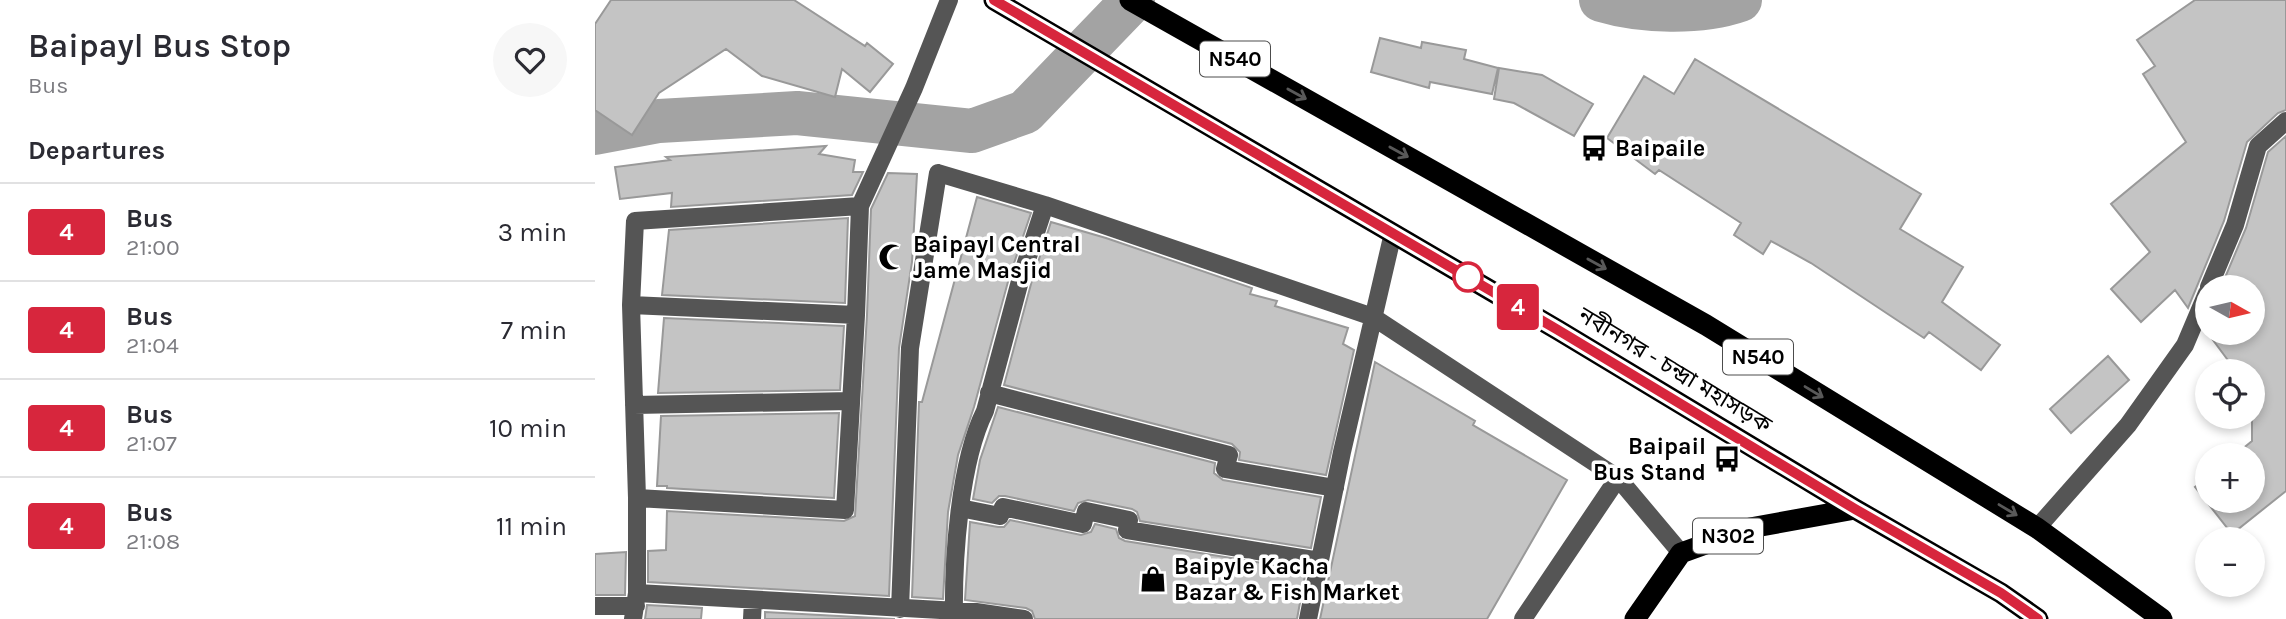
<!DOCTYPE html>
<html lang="en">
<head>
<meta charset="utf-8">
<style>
	body { margin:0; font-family:Karla,"Noto Sans Bengali",sans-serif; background:#f7f7f7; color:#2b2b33; height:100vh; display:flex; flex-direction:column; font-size:26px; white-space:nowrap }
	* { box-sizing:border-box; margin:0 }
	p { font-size:23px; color:#7c7c81 }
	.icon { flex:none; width:38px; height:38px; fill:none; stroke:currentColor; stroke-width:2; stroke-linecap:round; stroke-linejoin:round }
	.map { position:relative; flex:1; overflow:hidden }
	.side { display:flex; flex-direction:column; background:#fff; width:595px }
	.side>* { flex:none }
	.badge { padding:0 14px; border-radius:5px; font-size:24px; line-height:46px }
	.needle { width:46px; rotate:98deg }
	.controls { position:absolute; left:1600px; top:275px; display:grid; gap:14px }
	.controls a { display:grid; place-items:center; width:70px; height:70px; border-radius:50%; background:#fff; box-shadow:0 4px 10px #0003; font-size:35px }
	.map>.badge { position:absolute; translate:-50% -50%; box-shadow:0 0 0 4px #fff }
	h2 { padding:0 28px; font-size:26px; line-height:63px }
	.round { display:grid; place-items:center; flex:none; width:74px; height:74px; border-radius:37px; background:#f7f7f7 }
	.headline { display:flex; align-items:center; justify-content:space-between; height:119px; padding:0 28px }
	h1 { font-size:33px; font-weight:600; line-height:52px }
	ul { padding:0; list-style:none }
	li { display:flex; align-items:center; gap:21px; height:98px; padding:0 28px; border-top:2px solid #e1e1e2 }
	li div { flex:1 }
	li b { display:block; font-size:26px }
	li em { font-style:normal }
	li .badge { min-width:77px; font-weight:700; text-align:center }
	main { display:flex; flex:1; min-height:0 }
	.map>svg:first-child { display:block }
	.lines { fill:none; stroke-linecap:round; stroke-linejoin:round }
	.canal { stroke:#a3a3a3; stroke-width:44 }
	.building { fill:#c4c4c4; stroke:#999; stroke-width:2 }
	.minor { stroke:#555; stroke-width:18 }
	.highway { stroke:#000; stroke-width:21 }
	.oneway { stroke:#595959 }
	.line-casing { stroke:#fff; stroke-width:16 }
	.line { stroke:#d7263d; stroke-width:10 }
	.stop-dot { fill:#fff; stroke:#d7263d; stroke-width:3.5 }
	.labels { text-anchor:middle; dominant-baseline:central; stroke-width:7; stroke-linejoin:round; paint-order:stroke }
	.shield { fill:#fff; stroke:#4c4c4c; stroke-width:2 }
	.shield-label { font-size:21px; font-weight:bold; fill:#000 }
	.poi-label { font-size:23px; font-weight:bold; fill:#000; stroke:#fff; text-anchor:start }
	.street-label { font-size:23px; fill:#000; stroke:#fff }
</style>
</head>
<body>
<main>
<section class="side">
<div class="headline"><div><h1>Baipayl Bus Stop</h1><p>Bus</p></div><a class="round"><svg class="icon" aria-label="heart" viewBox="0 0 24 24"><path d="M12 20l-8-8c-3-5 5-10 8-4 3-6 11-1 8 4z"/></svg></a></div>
<h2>Departures</h2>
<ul>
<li><span class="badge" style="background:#d7263d;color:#fff">4</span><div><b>Bus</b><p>21:00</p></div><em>3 min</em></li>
<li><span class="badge" style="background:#d7263d;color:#fff">4</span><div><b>Bus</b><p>21:04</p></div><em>7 min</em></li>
<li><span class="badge" style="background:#d7263d;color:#fff">4</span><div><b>Bus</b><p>21:07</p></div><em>10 min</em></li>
<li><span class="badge" style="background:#d7263d;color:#fff">4</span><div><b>Bus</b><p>21:08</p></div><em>11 min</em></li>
</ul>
</section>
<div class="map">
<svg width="1691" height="619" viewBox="0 0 1691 619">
	<rect width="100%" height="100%" fill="#fff"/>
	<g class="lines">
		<!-- canal -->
		<path class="canal" d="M1006 0C1046 12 1105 14 1145 0
			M0 133 64 121 202 113 377 131 430 112 538 0"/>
	</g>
	<!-- building -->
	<path class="building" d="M16 0H199L270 46 272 43 298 64 275 92 247 69 240 97 167 76 131 49 64 93 37 135 0 110V24Z
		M1600 0H1691V110L1683 113 1652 142 1629 221 1593 308 1580 290 1546 322 1516 289 1555 252 1516 204 1591 142 1548 74 1560 66 1542 40Z
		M785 38 826 48 827 42 871 50 869 59 903 68 897 94 835 82 834 88 776 72Z
		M1100 59 1326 194 1305 229 1368 267 1347 302 1405 345 1386 370 1334 332 1329 338 1216 263 1176 241 1168 254 1139 235 1146 223 1064 170 1060 174 1012 138 1049 76 1079 94Z
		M904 68 947 75 998 104 979 136 919 103 899 99Z
		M1691 136V491L1637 534 1600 487 1612 478V500H1657V455H1640L1657 441V371H1641L1612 332H1657V287H1626L1651 228 1673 152Z
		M231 146 224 154 260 160 258 172H268L257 195 76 207 77 193 25 199 20 167 75 160 71 157Z
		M293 173 322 174 317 262 304 348 294 596 53 582V551L71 550 72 511 249 521 260 516 272 315 276 209Z
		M382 197 436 213 414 278 379 407 363 455 353 512 348 599 317 597 324 402H327Z
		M253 218 250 303 67 295 74 230Z
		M456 222 511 238 657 288 655 294 682 301 680 306 753 328 748 344 759 350 731 475 644 460 645 452 637 444 409 385 436 284Z
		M69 318 249 326 245 390 63 393Z
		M1513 356 1534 380 1476 433 1455 409Z
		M780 362 880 421 878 425 972 480 892 619H725Z
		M403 407 620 463 619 473 628 480 726 497 716 548 545 521 542 512 537 509 493 500 483 503 479 511 410 496H404L397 503 378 499 385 460Z
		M244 413 239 498 72 488V486H62L66 416Z
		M415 520 486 535 496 532 500 524 521 529 524 538 530 541 711 570 702 619H440L437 611 431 608 370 600 375 522 403 527H409Z
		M31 552 30 595H0V554Z
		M52 605 107 608 106 619H50Z
		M170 612 299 619H300H170Z"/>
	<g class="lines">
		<!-- minor -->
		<path class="minor" d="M1614 287 1640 225 1663 146 1691 121
			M36 305 261 315 265 206 319 88 354 0
			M394 393 634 455 630 469 740 488
			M39 405 256 401
			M42 498 250 510 261 315
			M365 508 405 516 408 507 488 524 491 511 534 520 532 530 725 561
			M1442 528 1533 425 1590 345 1612 293
			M42 593 381 612 429 619
			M0 606H41
			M305 609 315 348 343 173 450 205
			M38 619 42 593V498L36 305 40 221 265 206
			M157 619 158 600
			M359 619C358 561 364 463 390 411L425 281 450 205 778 317 1023 478
			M713 619 747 452 798 233
			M928 619 1023 478 1086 553"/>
		<!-- highway -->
		<path class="highway" d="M399 0 963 330 1260 509 1406 593 1443 619
			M535 0 1111 325 1442 528 1567 619
			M1040 619 1086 553 1155 528 1260 509"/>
	</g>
	<!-- one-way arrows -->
	<defs><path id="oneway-shaft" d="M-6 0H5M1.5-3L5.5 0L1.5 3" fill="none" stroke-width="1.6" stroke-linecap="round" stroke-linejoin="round" transform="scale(1.75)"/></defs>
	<g class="oneway">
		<use href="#oneway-shaft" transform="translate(702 94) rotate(29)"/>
		<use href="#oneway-shaft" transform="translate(804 152) rotate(29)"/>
		<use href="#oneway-shaft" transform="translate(1002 264) rotate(29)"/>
		<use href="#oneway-shaft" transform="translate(1219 392) rotate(31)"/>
		<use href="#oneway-shaft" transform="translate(1413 510) rotate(31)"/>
	</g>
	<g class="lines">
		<!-- line casing -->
		<g class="line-casing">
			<path id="line" d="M399 0 963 330 1260 509 1406 593 1443 619"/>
		</g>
		<!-- line -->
		<use href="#line" class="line"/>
	</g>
	<!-- icons -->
	<defs>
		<g id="bus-bare" transform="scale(2.1)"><path d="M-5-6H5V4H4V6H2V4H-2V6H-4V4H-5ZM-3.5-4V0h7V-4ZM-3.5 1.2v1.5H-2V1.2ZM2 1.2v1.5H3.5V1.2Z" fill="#000" stroke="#fff" stroke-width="2.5" paint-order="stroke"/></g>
		<g id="mosque-bare" transform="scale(2.1)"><path d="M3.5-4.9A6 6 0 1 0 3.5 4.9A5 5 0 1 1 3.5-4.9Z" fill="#000" stroke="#fff" stroke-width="2.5" paint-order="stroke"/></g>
		<g id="shop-bare" transform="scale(2.1)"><path d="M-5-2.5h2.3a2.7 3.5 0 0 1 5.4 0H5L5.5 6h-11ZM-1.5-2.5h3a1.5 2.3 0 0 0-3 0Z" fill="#000" stroke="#fff" stroke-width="2.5" paint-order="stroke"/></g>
	</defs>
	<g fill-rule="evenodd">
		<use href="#bus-bare" x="999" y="148"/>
		<use href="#mosque-bare" x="297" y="257"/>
		<use href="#bus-bare" x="1132" y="459"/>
		<use href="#shop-bare" x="558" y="579"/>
	</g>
	<!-- markers -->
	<circle class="stop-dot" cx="873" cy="277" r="14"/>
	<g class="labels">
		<!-- shield labels -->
		<g class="shield">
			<rect x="605" y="41.5" width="70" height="35" rx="5"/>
			<rect x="1128" y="339.5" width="70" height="35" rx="5"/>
			<rect x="1098" y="518.5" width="70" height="35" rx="5"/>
		</g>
		<g class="shield-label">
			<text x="640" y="59">N540</text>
			<text x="1163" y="357">N540</text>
			<text x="1133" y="536">N302</text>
		</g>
		<!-- poi labels -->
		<g class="poi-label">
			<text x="1020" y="148">Baipaile</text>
			<text x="318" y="244">Baipayl Central<tspan x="318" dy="26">Jame Masjid</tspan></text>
			<text x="1111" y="446" text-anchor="end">Baipail<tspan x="1111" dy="26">Bus Stand</tspan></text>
			<text x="579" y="566">Baipyle Kacha<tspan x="579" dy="26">Bazar &amp; Fish Market</tspan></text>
		</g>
		<!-- street labels -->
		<g class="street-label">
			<text transform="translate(1080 370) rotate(31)">নবীনগর - চন্দ্রা মহাসড়ক</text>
		</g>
	</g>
</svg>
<div class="controls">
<a><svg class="needle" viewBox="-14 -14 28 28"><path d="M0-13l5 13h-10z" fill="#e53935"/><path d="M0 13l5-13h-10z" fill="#7c7c81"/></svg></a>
<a><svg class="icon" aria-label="locate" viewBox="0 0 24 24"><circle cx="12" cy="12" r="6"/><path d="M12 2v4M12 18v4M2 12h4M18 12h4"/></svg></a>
<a>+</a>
<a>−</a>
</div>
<b class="badge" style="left:923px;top:307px;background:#d7263d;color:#fff">4</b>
</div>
</main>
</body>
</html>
